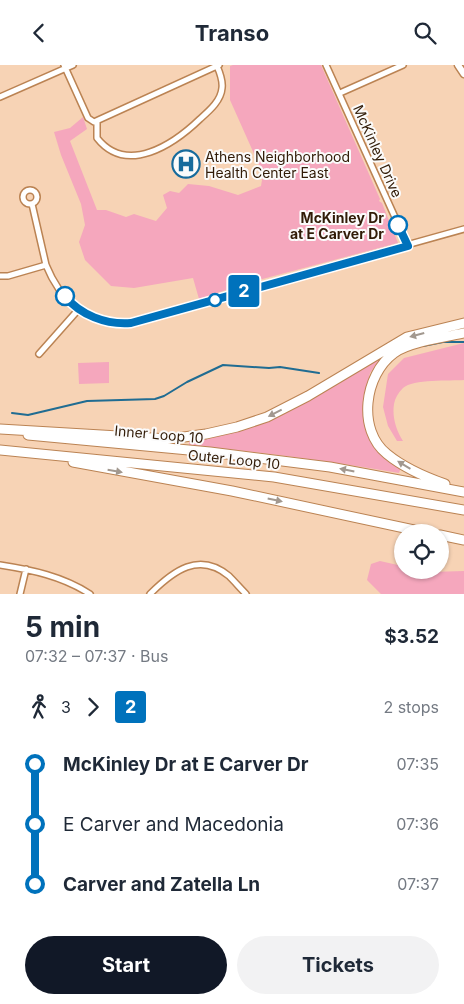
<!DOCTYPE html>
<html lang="en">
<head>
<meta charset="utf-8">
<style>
	body { margin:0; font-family:Inter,sans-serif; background:#f2f2f3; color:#1f2937; height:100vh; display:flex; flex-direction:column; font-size:19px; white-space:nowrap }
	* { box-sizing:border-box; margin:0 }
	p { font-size:16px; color:#747a83 }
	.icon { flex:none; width:28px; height:28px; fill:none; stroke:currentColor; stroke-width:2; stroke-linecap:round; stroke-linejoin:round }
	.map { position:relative; height:529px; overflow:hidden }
	.side { display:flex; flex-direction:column; background:#fff; flex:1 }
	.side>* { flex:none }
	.badge { padding:0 10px; border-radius:4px; font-size:18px; line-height:32px }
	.buttons { position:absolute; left:394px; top:459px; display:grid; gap:10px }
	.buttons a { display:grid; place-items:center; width:55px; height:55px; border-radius:50%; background:#fff; box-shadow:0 1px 4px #0004; font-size:25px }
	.map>.badge { position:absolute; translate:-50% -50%; box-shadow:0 0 0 2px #fff }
	.legs { display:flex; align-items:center; gap:8px; height:55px; padding:0 25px; font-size:16px }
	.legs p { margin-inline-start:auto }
	.summary { display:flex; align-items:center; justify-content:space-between; height:85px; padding:0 25px }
	h1 { font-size:28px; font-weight:700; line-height:38px }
	.cta { display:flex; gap:10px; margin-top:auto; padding:10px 25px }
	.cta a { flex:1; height:58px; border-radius:30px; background:#111827; color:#fff; font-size:20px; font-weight:700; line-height:58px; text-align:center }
	.cta a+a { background:#f2f2f3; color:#1f2937 }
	ul { padding:0 25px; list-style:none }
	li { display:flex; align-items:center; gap:18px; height:60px; font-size:19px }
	li i { display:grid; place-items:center; width:8px; height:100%; margin:0 6px; background:currentColor }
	li i::after { content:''; width:12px; height:12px; margin:-6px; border:4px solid; border-radius:50%; background:#fff }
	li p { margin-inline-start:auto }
	li:first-child i { background:linear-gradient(#0000 50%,currentColor 0) }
	li:last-child i { background:linear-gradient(currentColor 50%,#0000 0) }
	header { display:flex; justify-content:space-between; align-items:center; height:65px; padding:0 25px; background:#fff; font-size:22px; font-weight:700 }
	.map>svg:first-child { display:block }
	.green { fill:#f5a7bd }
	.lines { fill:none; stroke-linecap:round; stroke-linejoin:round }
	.stream { stroke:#206c92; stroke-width:2 }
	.minor-casing { stroke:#bb8353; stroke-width:8 }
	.tertiary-casing { stroke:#bb8353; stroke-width:9 }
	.motorway-casing { stroke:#bb8353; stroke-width:11 }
	.minor { stroke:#fff; stroke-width:5 }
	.tertiary { stroke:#fff; stroke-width:6 }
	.motorway { stroke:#fff; stroke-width:9 }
	.oneway { fill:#a2988f }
	.line-1-casing { stroke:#fff; stroke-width:11 }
	.line-1 { stroke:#0072bc; stroke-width:8 }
	.stop-1-dot { fill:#fff; stroke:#0072bc; stroke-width:2.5 }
	.labels { text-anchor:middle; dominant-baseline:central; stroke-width:4; stroke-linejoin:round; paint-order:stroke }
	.street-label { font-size:14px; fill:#311b07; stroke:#fbfbfb }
	.poi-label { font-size:14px; fill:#311b07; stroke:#fbfbfb; text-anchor:start }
	.stop-label { font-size:14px; font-weight:bold; fill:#311b07; stroke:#fbfbfb; text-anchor:end }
</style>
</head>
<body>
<header><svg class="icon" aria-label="back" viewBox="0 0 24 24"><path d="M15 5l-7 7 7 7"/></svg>Transo<svg class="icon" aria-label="search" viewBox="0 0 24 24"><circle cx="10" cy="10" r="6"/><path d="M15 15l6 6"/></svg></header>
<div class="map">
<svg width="464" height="529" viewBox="0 0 464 529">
	<rect width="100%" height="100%" fill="#f7d3b5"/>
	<!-- green -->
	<path class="green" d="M233 0H321L380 134 379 136 382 138 398 178 247 218 199 234 193 213 134 223 111 221 85 195 79 177 85 160 81 139 61 90 54 67 70 63 83 52 87 64 70 76 97 145H106L126 152 134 149 156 156 167 143 163 130 170 126 179 128 188 119 209 121 238 130 261 121 263 109 230 35V1Z
		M464 278V315C450 316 413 314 403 323 398 328 395 333 394 339 392 352 396 365 403 376H397L388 361 383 342 388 309 404 293Z
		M384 289 370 308 365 330 366 360 401 402 399 408C329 396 260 387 189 380V375L272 353 289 346Z
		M109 297V318L79 319 78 298Z
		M380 496 402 501V505H419L431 507 464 506V529H381L367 515 371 499Z"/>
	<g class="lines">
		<!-- stream -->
		<path class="stream" d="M423 281 443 277H464
			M12 348 28 350 87 336 155 334 164 331 187 317 223 300 269 303 280 302 319 308"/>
		<!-- minor casing -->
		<g class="minor-casing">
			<path id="minor" d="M64 0 88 53 94 57 219 0
				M326 0 408 181
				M340 28 403 0
				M0 32 73 0
				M97 57V73C127 111 174 79 200 54 209 46 221 36 222 23 223 16 220 8 217 1
				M23 132a7 7 0 1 1 14 0a7 7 0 1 1-14 0Z
				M32 139 46 200C52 215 64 235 78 245 91 253 115 259 131 258L210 237 231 229 464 164
				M0 211H8L46 200
				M39 289 78 245
				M0 500C32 505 62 511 90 529
				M20 529 26 504
				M150 529C173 506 199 486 229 511 235 517 240 523 246 529"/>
		</g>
		<!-- tertiary casing -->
		<g class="tertiary-casing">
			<path id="tertiary" d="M458 0 464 9"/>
		</g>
		<!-- motorway casing -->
		<g class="motorway-casing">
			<path id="motorway" d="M0 364 169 374 206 369 237 362 267 352 308 331 407 272 464 258
				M28 370 210 387 330 402 464 427
				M0 385 274 412 464 445
				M73 397 232 426 428 468
				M445 419C425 412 404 403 387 389 357 365 364 310 394 288 409 277 445 272 464 268
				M440 470 464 475"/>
		</g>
		<!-- minor -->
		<use href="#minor" class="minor"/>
		<!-- tertiary -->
		<use href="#tertiary" class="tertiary"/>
		<!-- motorway -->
		<use href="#motorway" class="motorway"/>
	</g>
	<!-- one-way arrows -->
	<defs><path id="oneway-solid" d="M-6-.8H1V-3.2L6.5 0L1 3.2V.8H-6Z" transform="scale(1.25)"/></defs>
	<g class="oneway">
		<use href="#oneway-solid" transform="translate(417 270) rotate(165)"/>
		<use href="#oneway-solid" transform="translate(275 348) rotate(153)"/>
		<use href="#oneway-solid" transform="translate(404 400) rotate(-149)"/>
		<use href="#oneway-solid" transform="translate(347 405) rotate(-169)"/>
		<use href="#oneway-solid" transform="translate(115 406) rotate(10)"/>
		<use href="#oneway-solid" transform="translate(275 435) rotate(12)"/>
	</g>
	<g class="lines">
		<!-- line-1 casing -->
		<g class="line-1-casing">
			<path id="line-1" d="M65 231C80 250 106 260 131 258L408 181 398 160"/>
		</g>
		<!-- line-1 -->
		<use href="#line-1" class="line-1"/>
	</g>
	<!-- icons -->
	<defs>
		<g id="hospital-ring" transform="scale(1.4375)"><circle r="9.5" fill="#fbfbfb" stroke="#176b9c" stroke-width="1.5"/><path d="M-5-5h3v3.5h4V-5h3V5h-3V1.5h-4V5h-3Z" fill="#176b9c"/></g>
	</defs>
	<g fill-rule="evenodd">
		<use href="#hospital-ring" x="186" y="99"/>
	</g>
	<!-- markers -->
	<g class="stop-1-dot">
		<circle cx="398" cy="160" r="9"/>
		<circle cx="65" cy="231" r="9"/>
		<circle cx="215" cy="235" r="6"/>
	</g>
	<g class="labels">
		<!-- street labels -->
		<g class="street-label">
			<text transform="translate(378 86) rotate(66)">McKinley Drive</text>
			<text transform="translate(159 369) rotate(5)">Inner Loop 10</text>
			<text transform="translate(234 394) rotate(6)">Outer Loop 10</text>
		</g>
		<!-- poi labels -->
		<g class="poi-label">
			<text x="205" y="91">Athens Neighborhood<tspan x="205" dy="16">Health Center East</tspan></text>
		</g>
		<!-- stop labels -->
		<g class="stop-label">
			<text x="384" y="152">McKinley Dr<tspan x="384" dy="16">at E Carver Dr</tspan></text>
		</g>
	</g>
</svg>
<div class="buttons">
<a><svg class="icon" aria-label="locate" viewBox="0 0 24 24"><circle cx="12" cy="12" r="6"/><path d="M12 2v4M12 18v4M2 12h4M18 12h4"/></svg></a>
</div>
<b class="badge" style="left:244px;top:226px;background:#0072bc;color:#fff">2</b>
</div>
<section class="side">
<div class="summary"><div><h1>5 min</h1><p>07:32 – 07:37 · Bus</p></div><b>$3.52</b></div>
<div class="legs"><svg class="icon" aria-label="walk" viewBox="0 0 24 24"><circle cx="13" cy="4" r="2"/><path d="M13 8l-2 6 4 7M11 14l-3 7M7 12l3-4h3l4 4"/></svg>3<svg class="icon" aria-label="forward" viewBox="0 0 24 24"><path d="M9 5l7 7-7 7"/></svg><b class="badge" style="background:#0072bc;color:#fff">2</b><p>2 stops</p></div>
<ul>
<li><i style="color:#0072bc"></i><b>McKinley Dr at E Carver Dr</b><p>07:35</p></li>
<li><i style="color:#0072bc"></i><span>E Carver and Macedonia</span><p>07:36</p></li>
<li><i style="color:#0072bc"></i><b>Carver and Zatella Ln</b><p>07:37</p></li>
</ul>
<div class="cta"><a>Start</a><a>Tickets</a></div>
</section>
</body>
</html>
